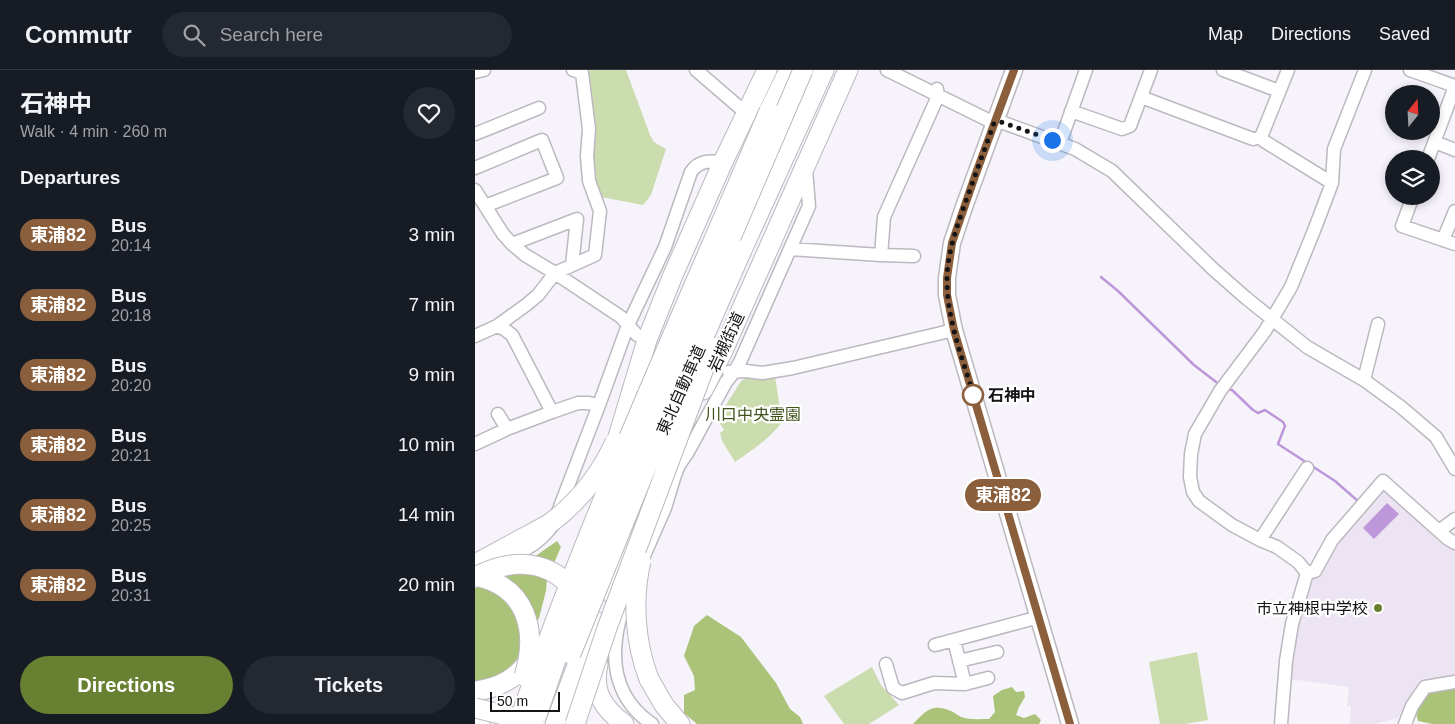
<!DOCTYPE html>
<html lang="en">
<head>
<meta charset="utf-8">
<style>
	body { margin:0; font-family:Arial,"Noto Sans JP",sans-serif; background:#242831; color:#f1f3f6; height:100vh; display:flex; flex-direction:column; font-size:19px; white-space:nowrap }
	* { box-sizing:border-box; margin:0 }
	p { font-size:16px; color:#9ea1a6 }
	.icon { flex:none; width:28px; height:28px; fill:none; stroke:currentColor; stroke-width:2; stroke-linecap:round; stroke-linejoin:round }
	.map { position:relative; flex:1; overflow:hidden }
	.sheet { display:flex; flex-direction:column; background:#171b24; width:475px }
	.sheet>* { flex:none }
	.badge { padding:0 10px; border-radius:16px; font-size:18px; line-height:32px }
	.needle { width:32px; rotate:18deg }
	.buttons { position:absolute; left:910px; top:15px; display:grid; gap:10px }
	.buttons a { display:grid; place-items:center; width:55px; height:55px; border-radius:50%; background:#171b24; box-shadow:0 2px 8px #0003; font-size:25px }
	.scale { position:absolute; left:15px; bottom:12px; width:70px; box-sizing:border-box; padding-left:5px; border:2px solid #151416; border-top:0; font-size:14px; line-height:18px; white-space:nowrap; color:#151416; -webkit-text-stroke:4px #fff; paint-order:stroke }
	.you { position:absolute; width:25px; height:25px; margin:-12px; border:4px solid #fff; border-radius:50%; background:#1a73e8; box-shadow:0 0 0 8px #1a73e833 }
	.map>.badge { position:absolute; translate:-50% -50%; box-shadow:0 0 0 2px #fff }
	h2 { padding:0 20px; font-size:19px; line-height:45px }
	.round { display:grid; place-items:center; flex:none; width:52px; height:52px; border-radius:26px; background:#242831 }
	.summary { display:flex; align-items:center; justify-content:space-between; height:85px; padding:0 20px }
	h1 { font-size:24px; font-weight:700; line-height:38px }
	.primary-button { display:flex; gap:10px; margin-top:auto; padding:10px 20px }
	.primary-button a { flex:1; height:58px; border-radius:30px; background:#688032; color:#fff; font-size:20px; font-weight:700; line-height:58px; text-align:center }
	.primary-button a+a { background:#242831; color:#f1f3f6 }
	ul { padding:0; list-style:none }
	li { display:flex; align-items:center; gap:15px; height:70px; padding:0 20px }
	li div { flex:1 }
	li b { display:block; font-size:19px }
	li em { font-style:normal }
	li .badge { min-width:55px; font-weight:700; text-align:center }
	header { display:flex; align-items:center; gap:30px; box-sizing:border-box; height:70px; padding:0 25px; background:#171b24; border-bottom:1px solid #363941 }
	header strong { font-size:24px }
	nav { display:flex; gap:28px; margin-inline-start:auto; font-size:18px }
	.search { width:350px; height:45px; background:#242831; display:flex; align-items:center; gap:12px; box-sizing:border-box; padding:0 18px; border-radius:28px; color:#9ea1a6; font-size:19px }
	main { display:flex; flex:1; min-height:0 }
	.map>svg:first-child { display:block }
	.built { fill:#ece4f2 }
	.green { fill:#cbdcae }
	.forest { fill:#aac379 }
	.water { fill:#bd97da }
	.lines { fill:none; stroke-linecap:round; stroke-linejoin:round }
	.stream { stroke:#bd97da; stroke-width:2.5 }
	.minor-casing { stroke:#bcb8bf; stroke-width:15 }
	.major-casing { stroke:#bcb8bf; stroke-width:19 }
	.highway-casing { stroke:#bcb8bf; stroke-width:21 }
	.minor { stroke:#fff; stroke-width:12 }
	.major { stroke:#fff; stroke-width:16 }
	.highway { stroke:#fff; stroke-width:19 }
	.highway-bridge-casing { stroke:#bcb8bf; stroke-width:21; stroke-linecap:butt }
	.highway-bridge { stroke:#fff; stroke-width:19 }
	.line-casing { stroke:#fff; stroke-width:11 }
	.line { stroke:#8b5e3c; stroke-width:8 }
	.walk { stroke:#151416; stroke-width:5; stroke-dasharray:0 9 }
	.stop-dot { fill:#fff; stroke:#8b5e3c; stroke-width:2.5 }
	.poi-dot { fill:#688032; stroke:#fff; stroke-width:2 }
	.labels { text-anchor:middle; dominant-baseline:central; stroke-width:4.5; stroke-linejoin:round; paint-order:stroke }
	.street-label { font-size:16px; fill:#151416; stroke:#fff }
	.stop-label { font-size:16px; font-weight:bold; fill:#151416; stroke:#fff; text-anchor:start }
	.park-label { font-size:16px; fill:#42531e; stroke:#fff }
	.poi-label { font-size:16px; fill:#151416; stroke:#fff; text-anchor:end }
</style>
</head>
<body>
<header>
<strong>Commutr</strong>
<div class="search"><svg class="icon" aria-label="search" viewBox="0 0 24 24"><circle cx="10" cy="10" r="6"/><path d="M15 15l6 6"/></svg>Search here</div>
<nav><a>Map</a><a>Directions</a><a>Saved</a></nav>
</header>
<main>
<section class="sheet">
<div class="summary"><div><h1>石神中</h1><p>Walk · 4 min · 260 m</p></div><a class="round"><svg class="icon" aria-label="heart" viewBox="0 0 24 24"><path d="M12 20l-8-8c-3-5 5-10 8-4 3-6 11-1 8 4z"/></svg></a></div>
<h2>Departures</h2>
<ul>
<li><span class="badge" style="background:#8b5e3c;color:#fff">東浦82</span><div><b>Bus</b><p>20:14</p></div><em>3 min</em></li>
<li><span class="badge" style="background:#8b5e3c;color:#fff">東浦82</span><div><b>Bus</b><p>20:18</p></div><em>7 min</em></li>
<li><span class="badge" style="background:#8b5e3c;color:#fff">東浦82</span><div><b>Bus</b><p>20:20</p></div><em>9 min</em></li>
<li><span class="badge" style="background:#8b5e3c;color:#fff">東浦82</span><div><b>Bus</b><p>20:21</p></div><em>10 min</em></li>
<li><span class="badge" style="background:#8b5e3c;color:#fff">東浦82</span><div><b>Bus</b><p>20:25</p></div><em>14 min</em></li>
<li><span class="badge" style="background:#8b5e3c;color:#fff">東浦82</span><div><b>Bus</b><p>20:31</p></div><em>20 min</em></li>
</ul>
<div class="primary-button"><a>Directions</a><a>Tickets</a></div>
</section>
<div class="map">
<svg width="980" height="654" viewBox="0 0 980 654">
	<rect width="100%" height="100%" fill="#f7f3fb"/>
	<!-- built -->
	<path class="built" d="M910 421 963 470 980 480V608L950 610 943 613 923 648 899 654H875L876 636H872L874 617 815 609 821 559 831 517 842 502 861 470 905 422Z"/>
	<!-- green -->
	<path class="green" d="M115 0H151L175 65 179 72 191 79 176 125 168 135 126 127 120 116 112 6Z
		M300 306 307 352C294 369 278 380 260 392L247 371 245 363 249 360 242 349 266 311 273 307Z
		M722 582 733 650 710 654H685L674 592Z
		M397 597 406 615 424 635 394 654H369L349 626Z"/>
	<!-- forest -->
	<path class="forest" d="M82 471 86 477 72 509 71 521 64 548 36 600 0 617V518L32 506Z
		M232 545 266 567 301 613 315 639 325 647 328 654H222L209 643V625L220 620 219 606 209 586 219 556Z
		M980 616V654H957L943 651 941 643C945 637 951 624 955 621Z
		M537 617 541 622 549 621 550 627 544 637 541 645 549 648 560 644 566 650 564 654H438C451 641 456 633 476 641 479 642 482 645 486 647 494 650 505 649 514 649L520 642 518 626 527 620Z"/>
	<!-- water -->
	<path class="water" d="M912 433 924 444 899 469 888 458Z"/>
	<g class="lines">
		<!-- stream -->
		<path class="stream" d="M626 207 643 221 719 295 745 315
			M752 319 757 320 778 340 783 343 790 340 808 352 810 356 803 374 860 411 884 432"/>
		<!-- minor casing -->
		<g class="minor-casing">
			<path id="minor" d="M221 0 271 43
				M412 0 519 53 526 52 600 79 637 101 738 199 771 228 832 277 889 310 926 337 961 367 980 399
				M748 0 804 21
				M813 0 786 67 789 71 857 113
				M935 0 980 16
				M0 2 9 0
				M666 27 778 69 786 67
				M596 41 647 59 655 56 676 0
				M0 64 64 38
				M960 72 980 80
				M585 73 611 0
				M953 89 980 16
				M0 98 67 70 82 108 10 136
				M0 120 28 164 37 174 50 185 80 203 146 247 153 255 190 177 216 102C224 90 235 91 248 92
				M938 126 927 156 980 174
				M968 170 980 141
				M37 174 102 149 97 195
				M315 179 406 185 409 147 463 26 462 19
				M406 185 439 186
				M22 256 51 235 63 225 80 203 120 185 125 141 114 111 112 86 114 59 107 3 98 0
				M0 266 22 256 29 259 37 265 77 342
				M254 302 271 301 287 303 318 298 479 260
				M889 310 903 254
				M23 344 32 359
				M0 374 32 359 77 342 103 333H113L124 335
				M964 461 973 469 980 473
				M785 470 832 398
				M22 492C47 482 62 476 78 455L124 335 153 255 162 265
				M164 497 190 438 200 405 204 395 213 382 251 312 259 302 265 292 334 136 331 99
				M832 503 840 501 857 470 908 411 964 461 980 449
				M147 541C134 584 137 627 177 654
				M479 570 490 614
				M460 575 564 547
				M484 591 522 582
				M411 594 418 618 427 623 459 613 490 614 513 608
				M806 654 811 591 817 554 832 503 823 492 802 477 785 470 757 455 724 431 718 422 715 407 716 384 720 364 745 321 790 261 816 217 840 158 857 113 859 79 890 0
				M930 654 937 636 950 617 980 612"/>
		</g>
		<!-- major casing -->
		<g class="major-casing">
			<path id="major" d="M539 0 489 137 477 173 472 208V225L479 260 595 654"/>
		</g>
		<!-- highway casing -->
		<g class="highway-casing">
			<path id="highway" d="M294 41 314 0
				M267 180 349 0
				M228 320 247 283 373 0
				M137 387 172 270 198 205 248 92 292 0
				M163 438 192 383
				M0 494 74 454
				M138 525 149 470
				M123 594C117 621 127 637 149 654
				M174 609 189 635 205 654
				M0 621C25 618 43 608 56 587
				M0 653 5 654
				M80 654 119 550"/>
		</g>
		<!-- minor -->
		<use href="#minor" class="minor"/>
		<!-- major -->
		<use href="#major" class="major"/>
		<!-- highway -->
		<use href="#highway" class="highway"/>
		<!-- highway-bridge casing -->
		<g class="highway-bridge-casing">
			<path id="highway-bridge" d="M74 454C104 432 125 405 140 372
				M166 491C157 529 160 573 174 609
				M0 506C52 516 63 561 49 606
				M0 507C36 488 76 488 101 524
				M96 584 166 410 267 180
				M0 638 57 652
				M63 642 97 544 154 405 328 0
				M43 654C115 445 208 244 294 41
				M100 654 132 558 237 277"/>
		</g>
		<!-- highway-bridge -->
		<use href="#highway-bridge" class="highway-bridge"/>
	</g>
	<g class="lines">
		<!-- line casing -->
		<g class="line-casing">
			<path id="line" d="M539 0 500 106 477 173 472 208V225L479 260 595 654"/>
		</g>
		<!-- line -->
		<use href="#line" class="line"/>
		<!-- walk -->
		<path class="walk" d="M498 325 501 332C489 293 472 251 472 210 472 182 483 154 492 128 501 103 510 78 519 53L526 52 577 70"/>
	</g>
	<!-- markers -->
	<circle class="stop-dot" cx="498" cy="325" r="10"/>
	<circle class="poi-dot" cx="903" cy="538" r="5"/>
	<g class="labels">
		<!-- street labels -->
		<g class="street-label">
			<text transform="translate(251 272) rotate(-65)">岩槻街道</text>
			<text transform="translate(206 320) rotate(-66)">東北自動車道</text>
		</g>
		<!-- stop labels -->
		<g class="stop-label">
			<text x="513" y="325">石神中</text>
		</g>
		<!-- park labels -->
		<g class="park-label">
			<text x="278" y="344">川口中央霊園</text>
		</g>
		<!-- poi labels -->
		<g class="poi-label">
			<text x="893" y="538">市立神根中学校</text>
		</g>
	</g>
</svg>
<div class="buttons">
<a><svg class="needle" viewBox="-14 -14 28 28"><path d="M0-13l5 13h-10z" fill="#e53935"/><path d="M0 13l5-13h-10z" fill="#9ea1a6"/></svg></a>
<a><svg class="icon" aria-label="layers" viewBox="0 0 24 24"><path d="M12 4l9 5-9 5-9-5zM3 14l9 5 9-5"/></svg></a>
</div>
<div class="scale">50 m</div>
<div class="you" style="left:577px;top:70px"></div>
<b class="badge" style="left:528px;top:425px;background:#8b5e3c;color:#fff">東浦82</b>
</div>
</main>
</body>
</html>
